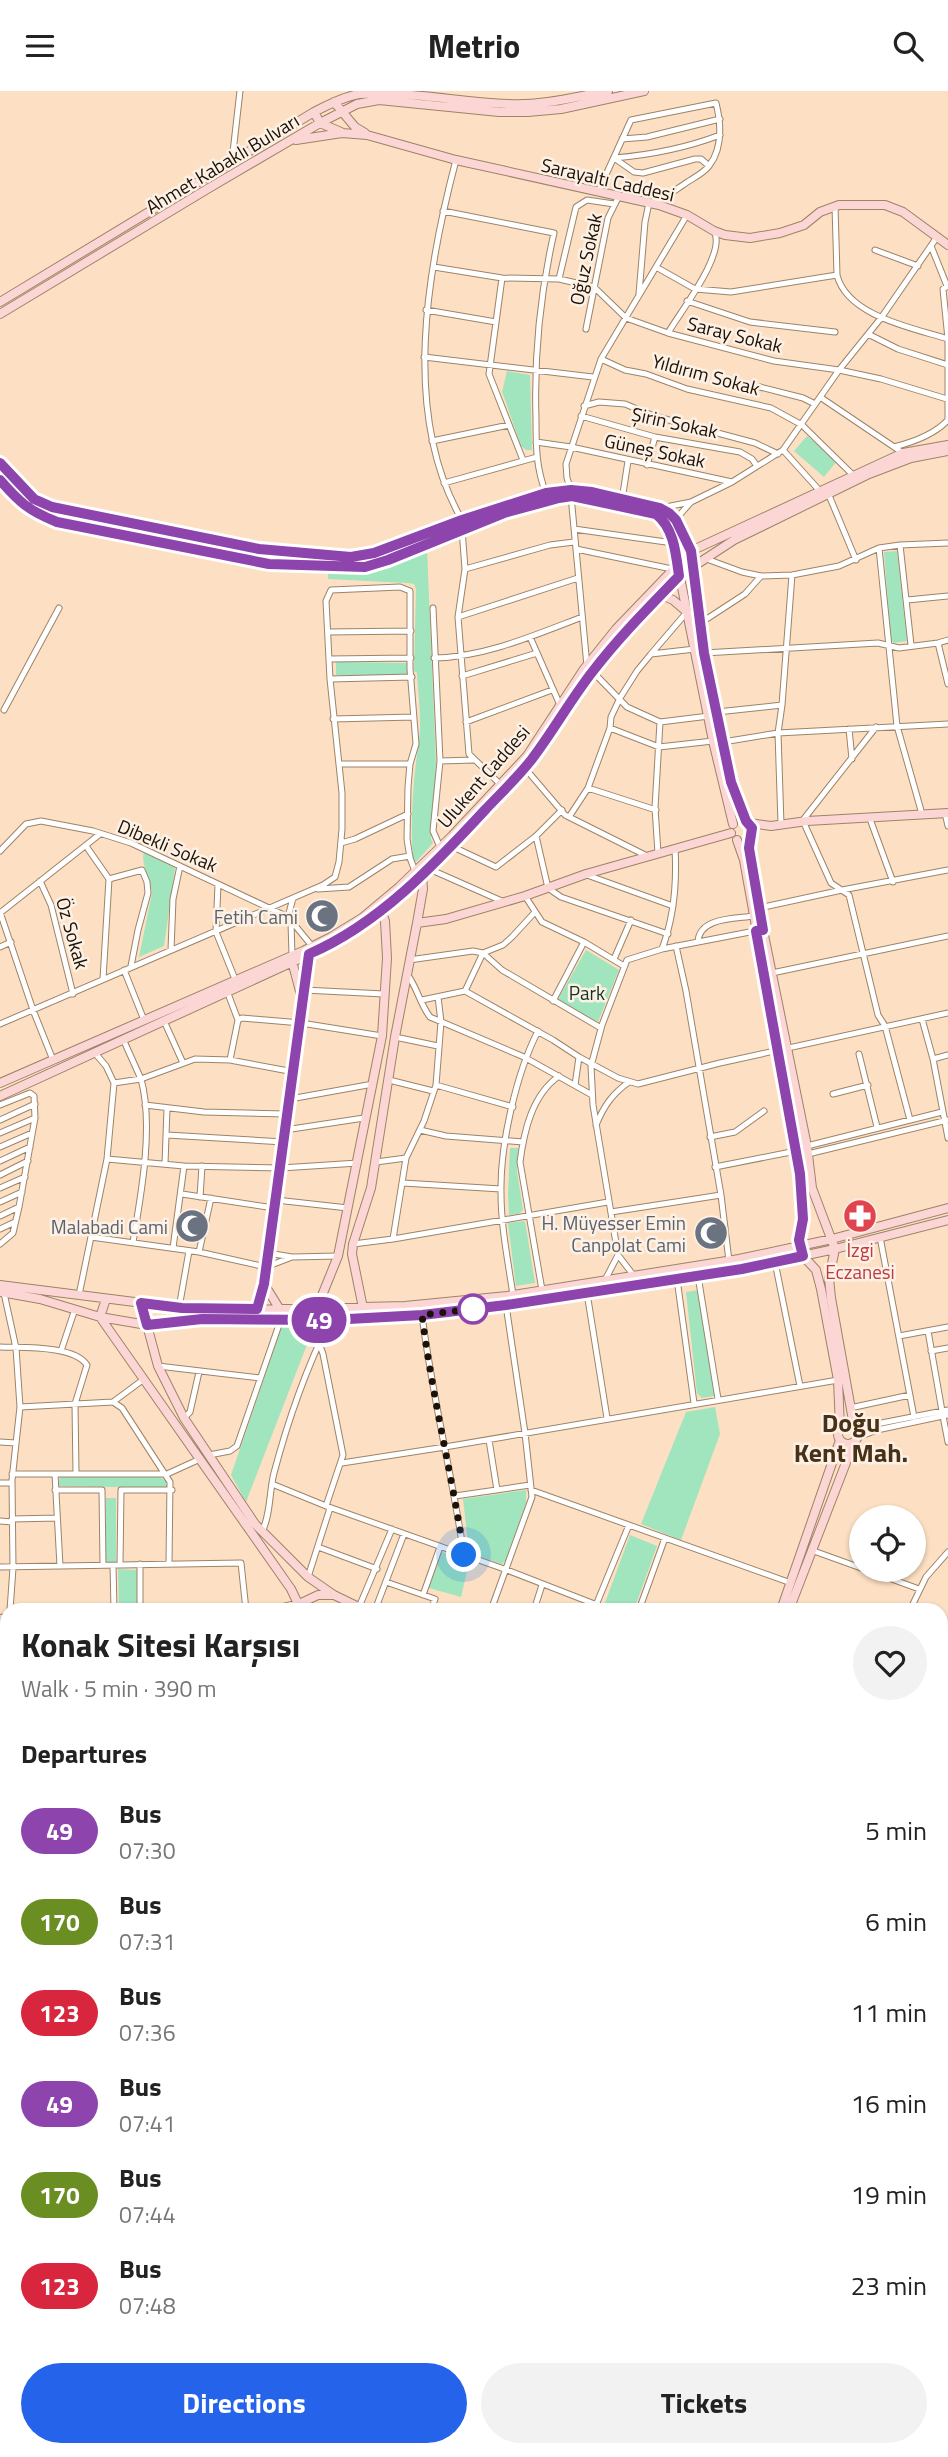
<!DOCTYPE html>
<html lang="en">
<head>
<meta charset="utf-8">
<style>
	body { margin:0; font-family:"Titillium Web",sans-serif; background:#f2f2f2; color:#222; height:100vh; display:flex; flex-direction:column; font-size:26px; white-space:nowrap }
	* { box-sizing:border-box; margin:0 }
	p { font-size:23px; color:#767676 }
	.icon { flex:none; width:38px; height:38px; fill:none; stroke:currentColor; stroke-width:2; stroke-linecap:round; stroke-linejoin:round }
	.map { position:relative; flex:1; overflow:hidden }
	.panel { position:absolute; left:0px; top:1512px; width:948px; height:854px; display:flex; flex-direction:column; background:#fff; border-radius:21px 21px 0 0; box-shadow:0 2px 5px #0004 }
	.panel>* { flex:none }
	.badge { padding:0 14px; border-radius:23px; font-size:24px; line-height:46px }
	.buttons { position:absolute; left:849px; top:1414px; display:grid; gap:14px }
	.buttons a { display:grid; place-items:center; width:77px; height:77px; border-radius:50%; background:#fff; box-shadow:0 2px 5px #0004; font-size:35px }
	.you { position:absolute; width:35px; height:35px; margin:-18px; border:5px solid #fff; border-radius:50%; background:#1a73e8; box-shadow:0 0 0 10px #1a73e833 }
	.map>.badge { position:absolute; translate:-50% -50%; box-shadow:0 0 0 4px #fff }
	h2 { padding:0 21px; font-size:26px; line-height:63px }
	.round { display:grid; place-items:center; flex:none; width:74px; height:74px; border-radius:37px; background:#f2f2f2 }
	.summary { display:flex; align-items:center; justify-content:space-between; height:119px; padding:0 21px }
	h1 { font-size:33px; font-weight:700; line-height:52px }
	.action { display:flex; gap:14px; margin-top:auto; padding:14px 21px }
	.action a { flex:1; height:80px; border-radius:42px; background:#2563eb; color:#fff; font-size:28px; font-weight:700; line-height:80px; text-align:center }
	.action a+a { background:#f2f2f2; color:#222 }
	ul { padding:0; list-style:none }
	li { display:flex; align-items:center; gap:21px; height:91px; padding:0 21px }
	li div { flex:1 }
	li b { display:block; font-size:26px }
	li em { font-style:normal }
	li .badge { min-width:77px; font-weight:700; text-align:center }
	header { display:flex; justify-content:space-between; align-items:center; height:91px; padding:0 21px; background:#fff; font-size:32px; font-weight:700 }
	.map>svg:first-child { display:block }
	.green { fill:#a0e5bd }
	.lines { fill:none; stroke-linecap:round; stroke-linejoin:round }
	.street-casing { stroke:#9d8368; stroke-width:7 }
	.secondary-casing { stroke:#9d8368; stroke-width:10 }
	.street { stroke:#fff; stroke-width:5 }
	.secondary { stroke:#fbd6d5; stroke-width:8 }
	.line-casing { stroke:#fff; stroke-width:16 }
	.line { stroke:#8e44ad; stroke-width:10 }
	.walk { stroke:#1c1208; stroke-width:7; stroke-dasharray:0 12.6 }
	.stop-dot { fill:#fff; stroke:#8e44ad; stroke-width:3.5 }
	.labels { text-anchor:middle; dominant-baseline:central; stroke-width:5; stroke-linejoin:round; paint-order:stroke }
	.street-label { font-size:19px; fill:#1c1208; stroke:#fdf1e5 }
	.worship-label { font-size:19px; fill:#5b616d; stroke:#fdf1e5; text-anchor:end }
	.park-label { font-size:19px; fill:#103623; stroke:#fdf1e5 }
	.health-label { font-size:19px; fill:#be3a42; stroke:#fdf1e5 }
	.district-label { font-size:26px; font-weight:bold; fill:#473118; stroke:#fdf1e5 }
</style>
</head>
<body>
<header><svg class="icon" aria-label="menu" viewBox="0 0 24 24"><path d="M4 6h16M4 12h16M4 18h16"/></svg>Metrio<svg class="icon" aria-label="search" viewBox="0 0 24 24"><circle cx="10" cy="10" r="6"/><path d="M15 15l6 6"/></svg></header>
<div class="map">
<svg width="948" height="2366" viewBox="0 0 948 2366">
	<rect width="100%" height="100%" fill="#fde0c3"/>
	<!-- green -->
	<path class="green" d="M507 280 530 284 532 359H526L521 355 504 306 502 301Z
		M807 345 837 370 824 386 794 360Z
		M427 458 436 673 431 748 433 752 416 771 413 770C410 727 413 691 419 649 422 628 418 603 417 582L414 580 416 498 414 493 407 492 328 488V482L377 480Z
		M897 460 907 550 894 552 891 549 884 461Z
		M336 571 407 572V585L336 584Z
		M144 761 175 776 164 855 139 866 152 802C151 788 140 773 144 761Z
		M586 859 619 879 598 931 557 910Z
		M510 1057H518L517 1080 523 1119 519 1123 509 1124 508 1103Z
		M525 1130 535 1192 516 1195 508 1132Z
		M699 1199 714 1305 702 1307 697 1302 686 1201Z
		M283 1232 315 1233 246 1411 231 1384Z
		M715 1316 720 1343 681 1449 641 1433 686 1321Z
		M60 1386H160L165 1389 168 1395 167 1397 58 1395Z
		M526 1399V1412L506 1469 502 1473 472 1463 469 1460 463 1408Z
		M106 1407H116V1471H106Z
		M630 1444 657 1455 634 1519H623L605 1512Z
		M442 1461 469 1472 461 1506 429 1497V1491Z
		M118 1478 137 1479 138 1519H119Z"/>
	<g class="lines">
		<!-- street casing -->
		<g class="street-casing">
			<path id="street" d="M622 48 647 46 720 28
				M614 67C650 64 686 57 720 44
				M614 67 634 81 643 82 695 68H701L709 75
				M456 69C427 179 401 324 462 429
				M232 70 240 0
				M598 101 631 29 716 12C721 32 723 57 709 75 703 83 691 88 683 94 671 102 663 109 649 112L645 131 639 203
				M835 115 837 184
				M443 120 554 142C540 203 534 265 536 328 536 354 536 378 546 402
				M931 155 947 195
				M875 159 918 175
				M434 176 502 187 559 188 594 196 626 227 668 242 774 270 839 279 881 288 947 308
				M656 176 695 198 731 201 837 184C847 225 913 237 948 248
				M502 187 489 283 523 369
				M559 188 576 116 587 109 614 113
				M948 195 943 198 948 248V329
				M687 210 750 231 835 241
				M426 219 496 231
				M586 238 608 127 619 105
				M668 242C680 221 727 162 714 140
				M868 243 898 258 948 274
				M424 266 593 286
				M601 268 625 279 646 283 687 298 771 317 802 334 853 384
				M760 296 803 307 815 313
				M820 306 903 362
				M584 315 599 311 625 313 654 325 755 352 778 363
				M581 325 655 346 740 361 752 368 757 375
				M432 350 509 334
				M536 351 571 356 732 391
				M894 356C914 351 934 344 948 329
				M783 359 819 399
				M647 374 655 346
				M444 392 537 366
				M571 399 567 387 566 373 601 268 687 124
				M828 402 856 469
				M571 405 587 575
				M622 409 628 370
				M661 417 691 411 732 391 783 359 839 279 881 227 937 146
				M675 429 691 411
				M462 438 465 478 458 526 469 663 500 693
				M574 438 673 452
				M900 454 911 554
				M879 457 897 635 922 723
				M576 458 672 478
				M704 467 742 481 761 485 792 484 839 475 879 457 900 454 948 452
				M465 478 550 454 574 451
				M907 509 948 505
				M433 517 440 670 433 740 440 756
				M458 526 578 487
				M699 533 745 503 761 485
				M328 541 411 540
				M530 546 560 614
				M938 552 948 593
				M704 562 878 552 899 557 938 552 948 549
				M651 563 687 521
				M434 567C485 566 535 544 582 526
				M329 568 411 567
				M592 580 627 616 660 631 709 625
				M462 585 537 562
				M330 588 412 586
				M4 619 59 517
				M717 621 782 614
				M333 628 414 626
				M466 631 552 599
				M610 637 659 656 713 650
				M849 638 852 668
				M723 651 778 642 948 633
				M440 670 474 669
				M340 673H410
				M524 676 565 724 647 765
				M588 697 656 719
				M945 722 948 735
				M569 726 588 697 610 637 611 626 620 607 637 580 651 563 695 558
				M870 728 893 791
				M803 729 876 636
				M803 730 831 792 849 804 878 924 885 935 910 1029
				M781 733 778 642 782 614 792 484
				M536 745 548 797 561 806 668 843
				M341 752 355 748 408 723
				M86 755 109 788 103 888
				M451 755 496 776 536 745 562 719
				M0 760 26 733 41 730 93 740 131 752 288 826
				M658 762 655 717 660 631
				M427 777 504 811
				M587 784 673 815
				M109 788 142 779 147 791 148 802 138 839 131 875
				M40 790 51 814 73 903
				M218 793 216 841 235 888
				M318 798 349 796 392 768 410 765
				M525 805 542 831 584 851 624 875
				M293 807 288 826 312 855
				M759 817 842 799 948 779
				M0 821 33 919 53 969
				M535 821 512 846 503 854 483 862 465 900 553 949 579 966 575 994
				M0 822 100 743
				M291 832 292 864
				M698 851C699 826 735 828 754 825
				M676 855 686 900 721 1104 729 1170
				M0 856 11 851
				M662 858C674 826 677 792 675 758
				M171 859 173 808 180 775
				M614 868 631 829
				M409 869 473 860 483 862 502 879 601 937
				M124 879 144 929
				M772 882 948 845
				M407 883C417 896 420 913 430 926L524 966 592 1004
				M304 899 384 903
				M227 900 238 929
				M422 909 465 900
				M553 910 584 851
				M922 928 933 968 948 1047
				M164 930 183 972
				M0 933 323 794 335 786 339 771 342 738V702L330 588 326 510 331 499 400 496 410 500V578L416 653 410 673 408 696 407 748 410 767 415 780
				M395 946 438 955
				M94 961 106 975 114 992 141 988 123 948
				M859 963 877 1036
				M579 966 618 987 638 993 720 972 948 922
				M933 968 948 964
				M230 969 238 929 242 927 301 932 382 945
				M389 989 433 1000
				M436 994 513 1016
				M833 1003 868 994
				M290 1008 373 993
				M0 1014 30 1002 34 1005 35 1027 19 1116 13 1142 0 1153
				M145 1014 204 1021 286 1023
				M0 1029 35 1013
				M596 1034C604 1015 612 1003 629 991
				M285 1039 364 1027
				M420 1039 446 1045 523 1051
				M0 1042 35 1027
				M167 1044 284 1051
				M710 1046 735 1041 764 1020
				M807 1055 942 1021
				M0 1056 32 1042
				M808 1063 948 1029
				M107 1068 114 992
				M0 1070 30 1056
				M376 1071 406 1067
				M165 1073 167 1017
				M715 1076 796 1060
				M0 1084 28 1070
				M403 1092 501 1098
				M0 1097 25 1086
				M182 1103 274 1117
				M200 1106 202 1075
				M276 1109 348 1117
				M0 1111 22 1101
				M611 1121 721 1104
				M0 1125 19 1116
				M0 1138 15 1131
				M91 1146 199 1161 266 1176 292 1166
				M880 1146 914 1326
				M393 1148 406 1067 424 1030 436 994 441 931 438 906
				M133 1151C141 1104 154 1035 141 988L195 968 230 969 294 981
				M353 1153 393 1148 608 1111
				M173 1157 184 1075
				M199 1161 211 1107
				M268 1162 292 1166 338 1165
				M775 1171 800 1295
				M634 1185 618 1164 593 1014 591 975 602 934 627 869 662 858 760 839
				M698 1185 718 1308
				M677 1188 694 1312
				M605 1189 618 1164
				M542 1199 520 1071C524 1040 532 1004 559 985
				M4 1202 16 1257 20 1316 12 1389 13 1477 10 1519
				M587 1202 607 1327
				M79 1204 107 1068 184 1075 281 1077 358 1072
				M513 1204C508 1170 501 1136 501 1102 500 1054 516 983 538 940
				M179 1217 189 1160
				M422 1224C432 1305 452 1383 464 1464
				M928 1240 942 1320
				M899 1245 948 1236
				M319 1252 323 1263 343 1364 326 1415
				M0 1256C23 1257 74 1254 87 1274L75 1313 76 1383
				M61 1260 75 1218
				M931 1260 948 1257
				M158 1275 260 1287
				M113 1311 144 1288
				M20 1316 113 1311 122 1317 170 1391 169 1472
				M850 1317 910 1304
				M943 1325 948 1351
				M184 1327 190 1321 199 1281
				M856 1337 948 1319
				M856 1347 877 1339 948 1324
				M489 1349 497 1399
				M0 1351 16 1352
				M209 1364 230 1360 237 1355 281 1228
				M342 1372 445 1356 838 1289
				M12 1383H167L200 1368
				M55 1383 60 1475
				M0 1392H12
				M272 1393 326 1415 507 1479 610 1519
				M55 1399H102L103 1474
				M531 1399 791 1492
				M455 1405 530 1394
				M12 1428 57 1427
				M0 1430 12 1431
				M262 1441C271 1422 269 1401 274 1382 288 1329 306 1278 330 1229
				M318 1456 377 1478
				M811 1459 861 1477
				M113 1474 114 1519
				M120 1474 121 1399H172
				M0 1476 241 1472 246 1519
				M867 1479 919 1498
				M308 1486 330 1417
				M386 1491 435 1508 431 1519
				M423 1504 440 1456
				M359 1516 392 1438
				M140 1519V1473
				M375 1519 404 1443
				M491 1519 532 1406 525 1342 506 1214
				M534 1519 542 1494
				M594 1519 629 1434
				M639 1519 665 1447
				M910 1519 926 1486 948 1461
				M0 1651H7
				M0 1738 7 1740
				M0 1761 7 1790
				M0 1808 7 1809
				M0 1847 7 1848
				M0 1922 7 1923
				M0 1958 7 1959
				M0 1995 7 1997
				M942 2019 948 2022
				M0 2029 7 2030
				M0 2150 7 2149
				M942 2163 948 2160
				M0 2217 7 2218
				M942 2218 948 2209
				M942 2310 948 2311
				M942 2354 948 2355
				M94 2359 141 2366
				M405 2359 407 2366
				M447 2359V2366
				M735 2359 748 2366
				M35 2366 36 2359
				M84 2366 87 2359
				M483 2366 484 2359
				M498 2366 499 2359
				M562 2366V2359"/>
		</g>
		<!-- secondary casing -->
		<g class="secondary-casing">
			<path id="secondary" d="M334 11 355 36 365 42
				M314 21 320 32 341 41
				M296 49 342 42 367 44 456 69 659 114 687 124 714 140 725 144 750 147 780 142 804 134 820 121 839 114H885L903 121 948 154
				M0 211 314 21C329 13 343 6 359 3 408 0 459 11 508 13 541 15 575 6 608 0
				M0 223 209 97 320 32 357 13 379 9 499 21H528L561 18 644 0
				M0 372 34 408 52 416 259 459 351 466 374 462 462 429 546 402 571 399 592 401 660 417 669 422 675 429 691 460 704 562 731 691 746 730
				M0 389C19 411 29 420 57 431L269 473 365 476 389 469 504 423 559 407 571 405 656 423 665 430 673 452 713 650 733 733
				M661 504 673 509 687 521
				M749 732 771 735 807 730 948 722
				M749 747 763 839 807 1055 812 1097 835 1158 829 1187 831 1207 854 1335
				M737 749 744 769 797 1062 803 1104 800 1155 803 1165 816 1179 821 1198 838 1289 840 1337
				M417 832 446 828 525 805 586 783 731 742
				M292 870 302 908
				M0 992 303 860 331 846 362 827 399 796 452 745 527 665 584 578 616 538 691 460 903 362 948 354
				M0 1005 334 852 365 832 403 800 456 750 532 669 592 580 621 545 679 485 734 449 869 383 911 367 948 360
				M264 1193 279 1217
				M0 1194 182 1217 228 1219 405 1215 507 1205 739 1168 832 1148 948 1117
				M0 1201 40 1208 100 1226 147 1234 202 1228 330 1229 411 1225 506 1214 742 1178 835 1158 948 1129
				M106 1208 100 1226 291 1498 301 1519
				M141 1212 158 1275 184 1327 255 1433 308 1486 334 1504
				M363 1217 352 1163 353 1153 371 1097 395 946 417 832 423 798 422 783
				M257 1218 264 1193 309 863
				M319 1218 321 1207 338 1165 382 945 387 867 385 830 381 819
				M838 1343a10 10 0 1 1 20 0a10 10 0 1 1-20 0Z
				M275 1519 299 1513 318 1504H334L365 1519
				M781 1519 840 1349
				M789 1519 854 1351
				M0 1528 7 1527
				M0 1540H7
				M942 1681 948 1661
				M942 1711 948 1690
				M942 1734 948 1737
				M942 1743 948 1746
				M942 2030 948 2029
				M0 2079H7
				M942 2087 948 2084
				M0 2090H7
				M942 2102 948 2099
				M152 2359 153 2366
				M171 2359 172 2366
				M303 2366 307 2359
				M323 2366 325 2359
				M627 2366 630 2359
				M634 2366 637 2359"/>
		</g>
		<!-- street -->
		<use href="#street" class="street"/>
		<!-- secondary -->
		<use href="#secondary" class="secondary"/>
	</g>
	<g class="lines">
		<!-- line casing -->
		<g class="line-casing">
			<path id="line" d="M0 372 34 408 52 416 259 458 351 466 374 462 462 429 546 402 571 399 592 401 660 417 669 422 676 429 691 460 704 562 731 691 746 730 752 737 749 757 763 839 756 840 800 1083 803 1128 799 1149 803 1165 742 1178 506 1214 422 1224 330 1229 202 1228 147 1234 141 1212 182 1217 257 1218 264 1193 309 863C379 833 434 774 485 719 501 702 518 686 532 668 554 639 571 608 593 580 619 546 649 516 679 485 676 463 674 437 656 423L572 405 559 407 504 422 388 469 365 476 269 473 57 431C29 420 19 411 0 389"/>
		</g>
		<!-- line -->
		<use href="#line" class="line"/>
		<!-- walk -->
		<path class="walk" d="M464 1464C452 1383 432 1305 422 1224L473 1218"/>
	</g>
	<!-- icons -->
	<defs>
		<g id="mosque-disc" transform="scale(1.75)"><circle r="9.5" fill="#6b7280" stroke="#fdf1e5"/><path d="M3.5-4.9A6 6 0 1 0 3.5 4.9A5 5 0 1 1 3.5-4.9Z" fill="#fff"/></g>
		<g id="pharmacy-disc" transform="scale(1.75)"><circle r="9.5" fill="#e0444e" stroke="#fdf1e5"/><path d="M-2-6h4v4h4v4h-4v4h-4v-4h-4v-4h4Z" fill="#fff"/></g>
	</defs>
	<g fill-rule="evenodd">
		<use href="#mosque-disc" x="322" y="825"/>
		<use href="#pharmacy-disc" x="860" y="1125"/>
		<use href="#mosque-disc" x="192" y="1135"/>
		<use href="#mosque-disc" x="711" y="1142"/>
	</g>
	<!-- markers -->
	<circle class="stop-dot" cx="473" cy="1218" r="14"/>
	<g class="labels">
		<!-- street labels -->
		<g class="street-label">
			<text transform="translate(222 72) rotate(-31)">Ahmet Kabaklı Bulvarı</text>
			<text transform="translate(608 88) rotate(13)">Sarayaltı Caddesi</text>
			<text transform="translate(585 168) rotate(-78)">Oğuz Sokak</text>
			<text transform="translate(735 243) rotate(14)">Saray Sokak</text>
			<text transform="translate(706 283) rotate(15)">Yıldırım Sokak</text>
			<text transform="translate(675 331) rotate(12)">Şirin Sokak</text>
			<text transform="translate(655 359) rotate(12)">Güneş Sokak</text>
			<text transform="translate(483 685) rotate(-49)">Ulukent Caddesi</text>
			<text transform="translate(168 754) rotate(23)">Dibekli Sokak</text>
			<text transform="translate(73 842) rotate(74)">Öz Sokak</text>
		</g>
		<!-- worship labels -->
		<g class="worship-label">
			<text x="298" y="825">Fetih Cami</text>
			<text x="686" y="1131">H. Müyesser Emin<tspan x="686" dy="22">Canpolat Cami</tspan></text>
			<text x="168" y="1135">Malabadi Cami</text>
		</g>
		<!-- park labels -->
		<g class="park-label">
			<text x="587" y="901">Park</text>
		</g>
		<!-- health labels -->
		<g class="health-label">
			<text x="860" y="1158">İzgi<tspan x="860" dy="22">Eczanesi</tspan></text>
		</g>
		<!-- district labels -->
		<g class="district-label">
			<text x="851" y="1331">Doğu<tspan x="851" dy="30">Kent Mah.</tspan></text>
		</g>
	</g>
</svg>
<div class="buttons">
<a><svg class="icon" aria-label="locate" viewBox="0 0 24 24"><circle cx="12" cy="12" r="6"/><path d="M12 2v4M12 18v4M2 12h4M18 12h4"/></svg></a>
</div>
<div class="you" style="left:464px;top:1464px"></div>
<b class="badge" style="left:319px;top:1229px;background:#8e44ad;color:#fff">49</b>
<section class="panel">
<div class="summary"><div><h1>Konak Sitesi Karşısı</h1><p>Walk · 5 min · 390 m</p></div><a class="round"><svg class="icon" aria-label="heart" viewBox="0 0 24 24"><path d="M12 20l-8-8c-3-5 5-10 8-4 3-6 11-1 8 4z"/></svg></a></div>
<h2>Departures</h2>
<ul>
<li><span class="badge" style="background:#8e44ad;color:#fff">49</span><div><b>Bus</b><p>07:30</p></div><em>5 min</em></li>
<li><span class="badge" style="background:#6b8e23;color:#fff">170</span><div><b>Bus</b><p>07:31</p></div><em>6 min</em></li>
<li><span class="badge" style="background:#d7263d;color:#fff">123</span><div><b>Bus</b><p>07:36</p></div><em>11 min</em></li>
<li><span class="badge" style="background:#8e44ad;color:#fff">49</span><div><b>Bus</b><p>07:41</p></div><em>16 min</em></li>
<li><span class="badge" style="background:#6b8e23;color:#fff">170</span><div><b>Bus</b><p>07:44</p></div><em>19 min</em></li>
<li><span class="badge" style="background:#d7263d;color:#fff">123</span><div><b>Bus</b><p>07:48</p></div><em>23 min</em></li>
</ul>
<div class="action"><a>Directions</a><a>Tickets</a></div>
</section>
</div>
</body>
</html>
